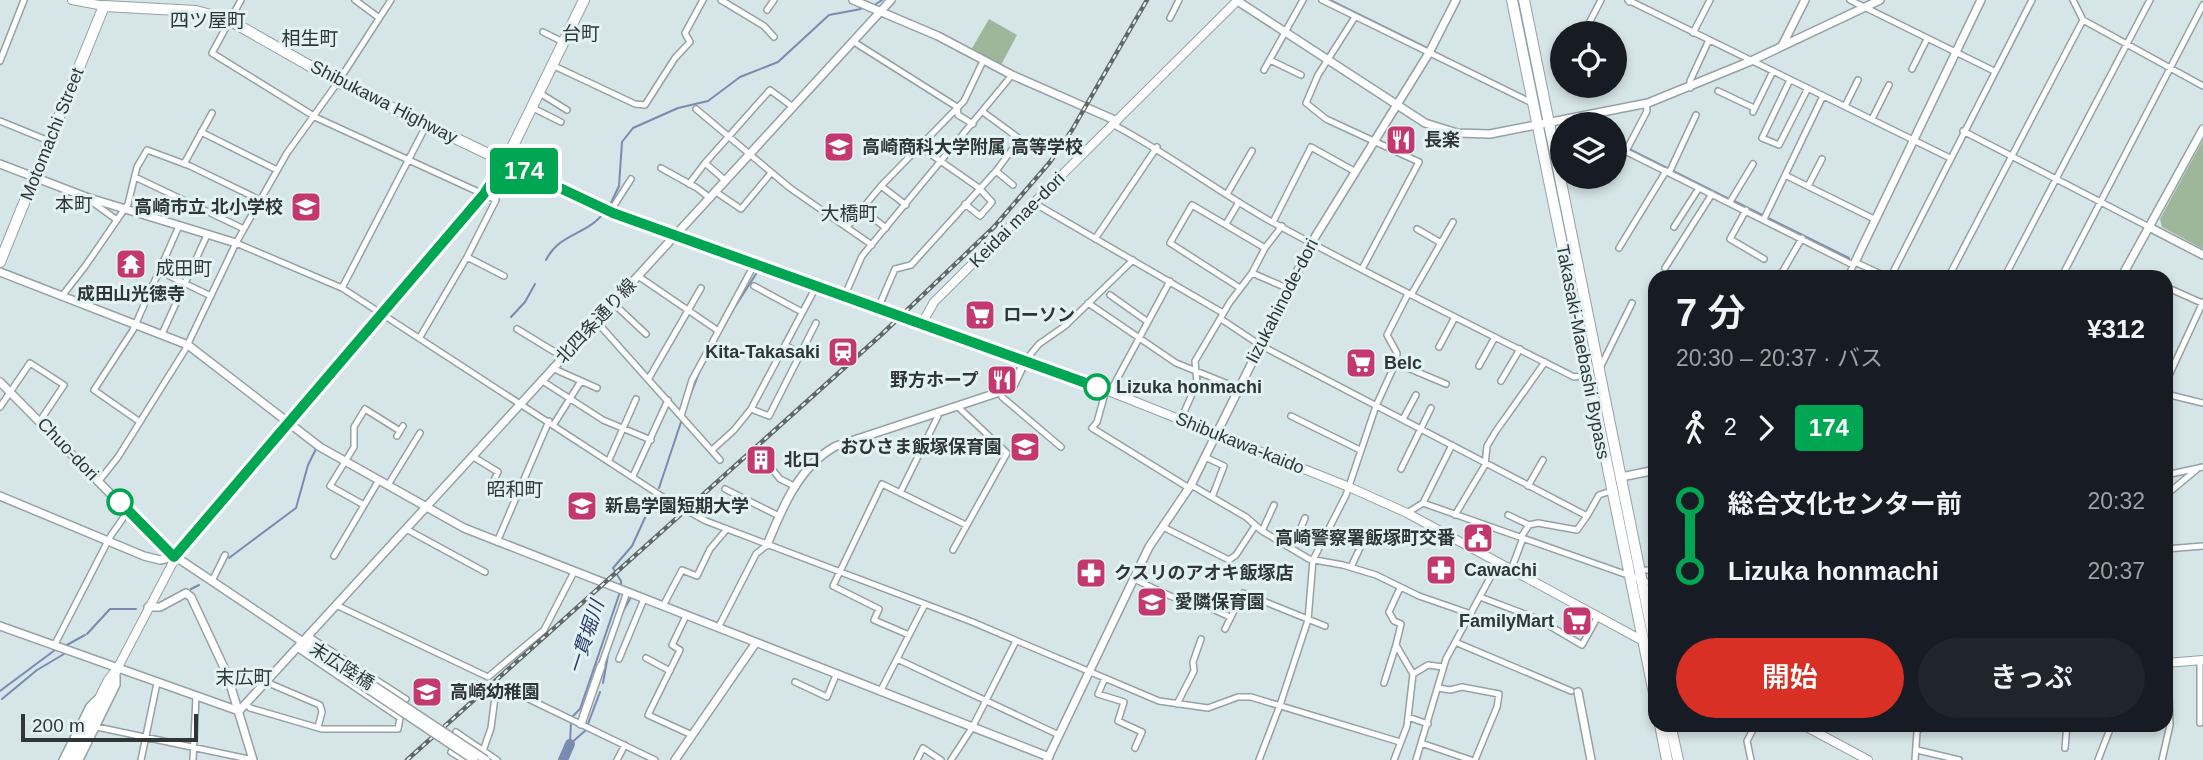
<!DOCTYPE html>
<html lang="ja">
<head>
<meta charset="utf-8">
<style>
	body { margin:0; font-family:Helvetica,"Noto Sans JP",sans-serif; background:#20242c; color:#f1f3f6; height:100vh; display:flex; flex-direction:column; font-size:26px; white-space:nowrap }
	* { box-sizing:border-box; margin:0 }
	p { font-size:23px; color:#9ea1a6 }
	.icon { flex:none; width:38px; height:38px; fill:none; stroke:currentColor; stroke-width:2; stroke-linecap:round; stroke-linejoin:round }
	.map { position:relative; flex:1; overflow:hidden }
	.panel { position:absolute; left:1648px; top:270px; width:525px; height:462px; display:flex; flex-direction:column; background:#171b24; border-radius:21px; box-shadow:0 4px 10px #0003 }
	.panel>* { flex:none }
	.badge { padding:0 14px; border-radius:5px; font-size:24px; line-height:46px }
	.tools { position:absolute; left:1550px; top:21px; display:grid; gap:14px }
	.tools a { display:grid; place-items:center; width:77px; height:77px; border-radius:50%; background:#171b24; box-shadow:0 4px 10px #0003; font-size:35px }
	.scale { position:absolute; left:21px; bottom:18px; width:177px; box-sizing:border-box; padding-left:7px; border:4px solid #303637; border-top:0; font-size:19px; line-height:24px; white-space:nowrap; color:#303637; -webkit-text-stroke:5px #e3f3f4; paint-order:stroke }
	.map>.badge { position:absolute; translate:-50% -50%; box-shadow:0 0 0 4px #fff }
	.legs { display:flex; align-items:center; gap:10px; height:77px; padding:0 28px; font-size:23px }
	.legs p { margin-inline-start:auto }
	.head { display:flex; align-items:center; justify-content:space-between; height:119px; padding:0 28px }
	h1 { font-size:38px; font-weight:600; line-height:52px }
	.primary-button { display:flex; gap:14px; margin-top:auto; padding:14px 28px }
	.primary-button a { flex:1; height:80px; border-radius:42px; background:#d93025; color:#fff; font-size:28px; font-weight:600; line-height:80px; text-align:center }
	.primary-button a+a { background:#20242c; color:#f1f3f6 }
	ul { padding:0 28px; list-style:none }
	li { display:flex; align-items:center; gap:24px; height:70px; font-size:26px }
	li i { display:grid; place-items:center; width:10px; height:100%; margin:0 9px; background:currentColor }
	li i::after { content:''; width:18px; height:18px; margin:-9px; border:5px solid; border-radius:50%; background:#171b24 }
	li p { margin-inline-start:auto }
	li:first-child i { background:linear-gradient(#0000 50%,currentColor 0) }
	li:last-child i { background:linear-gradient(currentColor 50%,#0000 0) }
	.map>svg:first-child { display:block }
	.green { fill:#9eb79b }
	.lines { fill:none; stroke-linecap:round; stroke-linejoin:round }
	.stream { stroke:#7b8ab0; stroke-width:2 }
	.river { stroke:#7b8ab0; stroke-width:10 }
	.street-casing { stroke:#94a2a3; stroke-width:8 }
	.secondary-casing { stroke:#94a2a3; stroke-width:10 }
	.primary-casing { stroke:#94a2a3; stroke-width:10 }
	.highway-casing { stroke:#94a2a3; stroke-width:12 }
	.street { stroke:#fff; stroke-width:5 }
	.secondary { stroke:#fff; stroke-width:7 }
	.primary { stroke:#fff; stroke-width:8 }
	.highway { stroke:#fff; stroke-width:10 }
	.rail-casing { stroke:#5f6769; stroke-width:4.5 }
	.rail { stroke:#e3f3f4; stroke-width:2; stroke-dasharray:5; stroke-linecap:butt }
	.secondary-bridge-casing { stroke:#94a2a3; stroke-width:10; stroke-linecap:butt }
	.secondary-bridge { stroke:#fff; stroke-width:7 }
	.line-1-casing { stroke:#fff; stroke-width:16 }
	.line-1 { stroke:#00a651; stroke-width:10 }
	.stop-1-dot { fill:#fff; stroke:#00a651; stroke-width:3.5 }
	.labels { text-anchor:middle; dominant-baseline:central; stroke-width:6; stroke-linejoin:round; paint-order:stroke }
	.street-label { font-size:18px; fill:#303637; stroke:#e3f3f4 }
	.poi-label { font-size:18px; font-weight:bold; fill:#303637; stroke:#e3f3f4; text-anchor:start }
	.stop-label { font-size:18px; font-weight:bold; fill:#303637; stroke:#e3f3f4; text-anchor:start }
	.neighbourhood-label { font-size:19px; fill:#303637; stroke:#e3f3f4 }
	.water-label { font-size:19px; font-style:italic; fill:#27386a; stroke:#e3f3f4 }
</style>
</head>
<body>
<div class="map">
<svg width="2203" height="760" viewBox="0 0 2203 760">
	<rect width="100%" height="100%" fill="#d6e5e7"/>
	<!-- green -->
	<path class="green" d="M989 19 1017 35 1001 65 971 50Z
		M2203 140V249L2162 227 2160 219Z"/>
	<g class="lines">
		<!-- stream -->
		<path class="stream" d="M1330 0 1427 48
			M876 4 882 0
			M1432 51 1519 94
			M1615 143 1626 148
			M1631 150 1729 199
			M1734 201 1849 258
			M609 207 619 186 622 142 633 128 678 108 708 101 740 77 778 62 829 15 861 9
			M546 260C560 232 589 235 605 211
			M883 305 891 285
			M731 313 756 274
			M511 317 525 302 535 284
			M688 401 699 373
			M659 488 682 419
			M229 558 296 508 308 465 316 449
			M621 587V581L613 568 632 546 655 496
			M191 589 199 585
			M622 613 630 599
			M87 634 110 609H136
			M65 646 85 635
			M603 683 608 655
			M0 691 55 650
			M2 699 37 670 64 654
			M572 717 580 709 620 592
			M588 724 600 692
			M570 743 571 722
			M570 744 586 730"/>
		<!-- river -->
		<path class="river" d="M563 760 570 744"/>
		<!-- street casing -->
		<g class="street-casing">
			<path id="street" d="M241 0 212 53 317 118 496 200 467 257 420 337
				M355 0 378 17
				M721 0 764 26 774 37
				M1322 0 1534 104
				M1628 0 1950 158
				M1850 0 1994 71
				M2073 0 2083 20 2203 86
				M767 10 774 0
				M1355 17 1318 75 1306 103 1326 119 1419 162 1362 269
				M1170 18 1179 0
				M543 32 563 42
				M1584 33 1601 0
				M1693 33 1710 0
				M854 42 957 107 958 115 973 124
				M1270 60 1301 75
				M0 61 24 0
				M552 65 635 104 645 105 675 58 690 42 685 33 703 0
				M1912 69 1927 39
				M1264 70 1303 0
				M1790 80 1762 138 1779 145 1808 88
				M1690 88V81L1709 40
				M1718 91 1754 108
				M538 92 567 110
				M1845 106 1858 80
				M531 107 561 122
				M696 109 790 188 872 245
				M1753 112 1773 71
				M1872 119 1889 85
				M0 121 49 141
				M1114 125C1169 154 1218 192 1272 222 1371 276 1473 326 1574 377L1588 375
				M1963 131 2149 227
				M201 132 277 170
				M919 146 979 188 992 202 980 216 965 204
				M1615 146 1853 265
				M1626 151 1647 111 1646 103
				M705 163 726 181
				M184 164 212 113
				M661 168 697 188 710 198
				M996 171 1013 185
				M1669 173 1696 115
				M1785 175 1874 219
				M135 177 244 229
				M689 184 705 163 770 90 793 107
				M1808 186 1822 159
				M716 192 741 209 771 173
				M1227 194 1252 151
				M88 199 117 220
				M1730 202 1753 164
				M1034 203 1223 313
				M906 205 881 186 964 101 983 61
				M860 208 886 228
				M1746 210 1730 239 1764 259
				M610 212 631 179
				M1764 219 1823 96
				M1273 222 1311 147 1354 171
				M1226 224 1239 202
				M847 227 881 186
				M1674 227 1699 188
				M1417 229 1441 243
				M1095 239 1157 147
				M236 243 342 288 669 501 706 521 970 621 1159 701 1208 708 1238 697H1251L1400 742
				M1619 248 1666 171
				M467 257 504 276
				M1665 268 1712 194
				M159 271 211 296
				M1252 273 1289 289
				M638 276 717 330
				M1780 276 1802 238
				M1848 276 1855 262 1885 276
				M1891 276 2032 0
				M1949 276 2083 20
				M2005 276 2150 0
				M2062 276 2203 5
				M754 286 802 312
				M2166 287 2202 303
				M342 288 427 124
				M1240 288 1170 243 1192 205 1265 248
				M845 295 862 256 1012 75
				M1110 295 1148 322
				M1411 295 1453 222
				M62 296 86 265 128 204 137 167 147 150 190 166 260 200
				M613 303 646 334
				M1088 303 1176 363 1238 388
				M878 308 895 269 911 265 996 171 1020 139 983 112
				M1221 319 1260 345 1587 516 1599 495 1611 491
				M596 321 720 460
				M517 329 563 357
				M162 334 207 235
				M785 345 801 354
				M1439 347 1455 317
				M1025 361 1039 344 1065 326 1133 260
				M1396 363 1446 384
				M1479 366 1495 337
				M1601 366 1632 303
				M552 368 597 388
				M649 378 701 288
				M541 380 603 420 651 440
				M1501 381 1520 349
				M2166 382 2203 302
				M1106 390 1097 422 1092 428 1189 488
				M1001 392 1002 397 1061 447
				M1110 392 1170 281
				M2166 394 2203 403
				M0 407 30 363 64 385 40 421
				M751 409 769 416 816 323
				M681 416 692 380 754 265
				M1291 416 1360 450
				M1181 419 1197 383 1195 361 1230 302 1252 273 1265 248 1282 226
				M1403 419 1416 395
				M140 422 94 390 133 330 179 226
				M554 424 581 381
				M397 436 403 426
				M712 450 734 430 751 409 817 285
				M472 456 498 472 492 484 518 495
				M1205 457 1224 466 1212 497
				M609 460 636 399
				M768 464 780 479 796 487
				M1401 469 1431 408
				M2166 475 2203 467
				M633 476 668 400
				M99 481 118 457 185 350 236 243 287 153 338 82 391 0
				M388 485 420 433
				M1191 485 1246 517 1262 531 1309 559 1343 565 1376 575 1419 596 1471 614
				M1528 486 1543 460
				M725 489 779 516
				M900 493 938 416 937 412
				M2166 495 2196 470
				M1423 503 1452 445
				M364 505 330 486 354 447V427L365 409 400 431
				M1407 513 1423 503 1656 585
				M1455 515 1485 465 1487 446 1496 431 1545 362
				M1508 515 1529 525
				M1305 518 1300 530 1323 540
				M1163 527 1229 560 1236 555 1255 526
				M406 529 485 572
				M1262 531 1274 505
				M1327 532 1360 548 1351 567
				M1521 537 1529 525 1538 523 1577 530 1587 516
				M497 542 549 421
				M2166 549 2203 546
				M953 550 1007 453 957 406
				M334 556 379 480
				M1511 570 1523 538
				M1646 570 1656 571
				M1134 579 1179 600 1202 604 1230 617
				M212 581 225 555
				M1400 588 1389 612 1394 621 1401 624 1396 645 1413 674
				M1480 597 1538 619 1582 645 1598 616
				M336 605 488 677 544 630 574 572
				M663 606 682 570 697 576 710 549 727 529
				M686 616 672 645 680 650 648 715 692 735
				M718 628 756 554 767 545
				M1225 629 1243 593 1325 626
				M909 635 874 620 879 609 833 586 882 484 966 525
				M308 636 406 699
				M1455 642 1571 691
				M54 646 110 537 128 511
				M646 658 670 671
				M619 659 644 599
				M897 659 1059 735
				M601 666 627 592
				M1105 678 1098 694 1124 702 1118 721 1142 732 1135 748
				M266 682 320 705 322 712 318 727
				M795 682 827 697 836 675
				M1384 683 1396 645
				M1439 688 1450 690 1462 687 1499 694 1497 707 1475 760
				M880 692 925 604
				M246 704 250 708 322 729H398L400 718 297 648
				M1177 704 1194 671 1193 662 1201 639
				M1408 717 1428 724
				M2200 723V660
				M97 727 253 760
				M456 732 497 760
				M1421 743 1471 760
				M2065 748 2067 724
				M1917 750 1959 760
				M483 751 491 728 495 697 504 687 655 760
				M451 752 464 760
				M62 760 89 706 96 699
				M80 760 117 685V677
				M141 760 157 683
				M193 760 196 697
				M617 760 625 745
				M917 760 923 748 941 760
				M951 760 972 728 1016 641
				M1259 760 1280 705 1308 620 1313 560 1346 495 1376 406 1396 362 1397 353 1387 335 1408 294
				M1394 760 1407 726 1413 674 1428 665 1443 667
				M1416 760 1446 659 1498 563
				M1751 760 1747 741 1756 724
				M1915 760 1917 732 1923 724
				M2098 760 2112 724
				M2162 760 2170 725 2168 663"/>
		</g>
		<!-- secondary casing -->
		<g class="secondary-casing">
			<path id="secondary" d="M853 0 938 36 1012 75 1117 121
				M1236 0 1425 123 1457 133 1490 134 1648 103 1751 61 1880 0
				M1630 1V0
				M1782 46 1805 0
				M0 164 86 197 236 243
				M2149 227 2203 255
				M1855 262 1981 0
				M0 272 188 345 320 447 464 528 1049 757
				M2122 276 2203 129
				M0 382 167 551 303 642 309 643 353 672
				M1621 477 1656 470
				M0 496 144 556 160 560 174 557
				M767 545C782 508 799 466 836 446L1012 388 1025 361
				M148 607H160L186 593 191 597 227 674 253 760
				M0 626 239 711
				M303 642 304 648 350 677
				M1578 692 1591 760
				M239 711 891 0
				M581 724 601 666
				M675 760 755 644
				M1047 760 1149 547 1191 485 1312 242 1429 53 1456 0"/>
		</g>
		<!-- primary casing -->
		<g class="primary-casing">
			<path id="primary" d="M72 0 104 6
				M921 325 934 302 1238 0
				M2166 663 2203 660
				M1801 724 1868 760
				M68 760 108 680 115 671
				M75 760 113 683 117 669 180 549 484 194 505 162 613 213 1106 390 1349 487 1407 513 1645 642"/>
		</g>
		<!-- highway casing -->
		<g class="highway-casing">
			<path id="highway" d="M1512 0 1656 703
				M1524 0 1656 651
				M0 262 104 6 196 11 229 20 338 82 505 162 584 0
				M1660 724 1667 760
				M1670 724 1678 760"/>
		</g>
		<!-- street -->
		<use href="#street" class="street"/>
		<!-- secondary -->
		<use href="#secondary" class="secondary"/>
		<!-- primary -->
		<use href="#primary" class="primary"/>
		<!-- highway -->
		<use href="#highway" class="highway"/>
		<!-- rail casing -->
		<g class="rail-casing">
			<path id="rail" d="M407 760 882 334 994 227 1050 162 1072 130 1147 0"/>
		</g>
		<!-- rail -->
		<use href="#rail" class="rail"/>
		<!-- secondary-bridge casing -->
		<g class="secondary-bridge-casing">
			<path id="secondary-bridge" d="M353 672 486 760
				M350 677 474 760"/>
		</g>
		<!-- secondary-bridge -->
		<use href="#secondary-bridge" class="secondary-bridge"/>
	</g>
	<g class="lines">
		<!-- line-1 casing -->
		<g class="line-1-casing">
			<path id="line-1" d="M120 502 174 557 484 194 505 162 613 213 1097 387"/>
		</g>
		<!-- line-1 -->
		<use href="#line-1" class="line-1"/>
	</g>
	<!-- icons -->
	<defs>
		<g id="restaurant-square" transform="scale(1.575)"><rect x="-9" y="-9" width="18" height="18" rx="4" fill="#c3386f" stroke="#e3f3f4"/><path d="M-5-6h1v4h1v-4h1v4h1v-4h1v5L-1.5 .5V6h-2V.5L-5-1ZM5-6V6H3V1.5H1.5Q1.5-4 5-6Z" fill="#fff"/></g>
		<g id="school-square" transform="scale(1.575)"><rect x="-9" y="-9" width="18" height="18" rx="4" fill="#c3386f" stroke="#e3f3f4"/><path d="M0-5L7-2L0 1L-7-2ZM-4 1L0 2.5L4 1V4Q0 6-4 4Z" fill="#fff"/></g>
		<g id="temple-square" transform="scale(1.575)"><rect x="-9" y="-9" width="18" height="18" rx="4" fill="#c3386f" stroke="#e3f3f4"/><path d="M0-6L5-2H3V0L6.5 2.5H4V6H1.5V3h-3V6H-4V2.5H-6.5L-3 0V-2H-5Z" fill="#fff"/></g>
		<g id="supermarket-square" transform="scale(1.575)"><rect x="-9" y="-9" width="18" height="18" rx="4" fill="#c3386f" stroke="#e3f3f4"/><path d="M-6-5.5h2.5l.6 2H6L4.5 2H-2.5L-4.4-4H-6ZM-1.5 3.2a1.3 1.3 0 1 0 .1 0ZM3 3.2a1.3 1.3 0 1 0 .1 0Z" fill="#fff"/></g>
		<g id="station-square" transform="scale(1.575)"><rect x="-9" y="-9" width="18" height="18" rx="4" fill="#c3386f" stroke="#e3f3f4"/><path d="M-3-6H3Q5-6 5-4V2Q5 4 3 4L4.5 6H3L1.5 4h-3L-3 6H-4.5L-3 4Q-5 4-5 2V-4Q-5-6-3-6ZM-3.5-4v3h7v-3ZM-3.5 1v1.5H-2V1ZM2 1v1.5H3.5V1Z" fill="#fff"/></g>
		<g id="building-square" transform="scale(1.575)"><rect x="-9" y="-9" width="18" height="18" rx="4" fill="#c3386f" stroke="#e3f3f4"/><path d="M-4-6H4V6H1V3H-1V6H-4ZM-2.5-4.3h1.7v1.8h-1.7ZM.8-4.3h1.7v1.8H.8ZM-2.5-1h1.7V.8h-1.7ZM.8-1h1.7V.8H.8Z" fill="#fff"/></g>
		<g id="university-square" transform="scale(1.575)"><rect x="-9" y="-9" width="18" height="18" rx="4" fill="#c3386f" stroke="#e3f3f4"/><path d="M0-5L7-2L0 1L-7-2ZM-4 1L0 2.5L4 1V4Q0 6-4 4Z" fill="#fff"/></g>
		<g id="civic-square" transform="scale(1.575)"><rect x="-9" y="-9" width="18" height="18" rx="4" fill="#c3386f" stroke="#e3f3f4"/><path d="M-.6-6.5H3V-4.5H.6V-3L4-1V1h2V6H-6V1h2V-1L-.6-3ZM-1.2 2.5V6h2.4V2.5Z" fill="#fff"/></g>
		<g id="pharmacy-square" transform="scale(1.575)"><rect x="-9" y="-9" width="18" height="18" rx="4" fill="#c3386f" stroke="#e3f3f4"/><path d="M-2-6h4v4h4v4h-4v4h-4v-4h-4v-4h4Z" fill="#fff"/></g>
	</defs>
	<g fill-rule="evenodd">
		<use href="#restaurant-square" x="1401" y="140"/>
		<use href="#school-square" x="839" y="147"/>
		<use href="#school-square" x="306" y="207"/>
		<use href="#temple-square" x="131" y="264"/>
		<use href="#supermarket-square" x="980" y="315"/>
		<use href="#station-square" x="843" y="352"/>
		<use href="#supermarket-square" x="1361" y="363"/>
		<use href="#restaurant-square" x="1002" y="380"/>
		<use href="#school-square" x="1025" y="447"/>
		<use href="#building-square" x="761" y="460"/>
		<use href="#university-square" x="582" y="506"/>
		<use href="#civic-square" x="1478" y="538"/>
		<use href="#pharmacy-square" x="1441" y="570"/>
		<use href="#pharmacy-square" x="1091" y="573"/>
		<use href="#school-square" x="1152" y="602"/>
		<use href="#supermarket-square" x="1577" y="621"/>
		<use href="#school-square" x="427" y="692"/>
	</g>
	<!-- markers -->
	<g class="stop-1-dot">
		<circle cx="1097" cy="387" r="12"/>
		<circle cx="120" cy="502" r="12"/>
	</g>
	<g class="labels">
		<!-- street labels -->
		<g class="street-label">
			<text transform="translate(384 102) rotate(27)">Shibukawa Highway</text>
			<text transform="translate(52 134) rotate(-68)">Motomachi Street</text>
			<text transform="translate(1017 220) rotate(-45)">Keidai mae-dori</text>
			<text transform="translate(1282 301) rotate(-63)">Iizukahinode-dori</text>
			<text transform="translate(596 321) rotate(-47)">北四条通り線</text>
			<text transform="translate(1583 352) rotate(79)">Takasaki-Maebashi Bypass</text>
			<text transform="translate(1240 443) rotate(22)">Shibukawa-kaido</text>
			<text transform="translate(68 449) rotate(46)">Chuo-dori</text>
			<text transform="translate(342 666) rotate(32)">末広陸橋</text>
		</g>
		<!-- poi labels -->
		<g class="poi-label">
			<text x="1424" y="140">長楽</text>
			<text x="862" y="147">高崎商科大学附属 高等学校</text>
			<text x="283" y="207" text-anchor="end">高崎市立 北小学校</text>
			<text x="131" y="294" text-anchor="middle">成田山光徳寺</text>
			<text x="1003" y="315">ローソン</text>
			<text x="820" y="352" text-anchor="end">Kita-Takasaki</text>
			<text x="1384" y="363">Belc</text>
			<text x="979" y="380" text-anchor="end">野方ホープ</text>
			<text x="1002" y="447" text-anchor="end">おひさま飯塚保育園</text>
			<text x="784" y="460">北口</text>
			<text x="605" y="506">新島学園短期大学</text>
			<text x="1455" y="538" text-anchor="end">高崎警察署飯塚町交番</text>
			<text x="1464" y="570">Cawachi</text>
			<text x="1114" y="573">クスリのアオキ飯塚店</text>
			<text x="1175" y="602">愛隣保育園</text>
			<text x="1554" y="621" text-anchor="end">FamilyMart</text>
			<text x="450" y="692">高崎幼稚園</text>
		</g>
		<!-- stop labels -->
		<g class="stop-label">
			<text x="1116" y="387">Lizuka honmachi</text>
		</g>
		<!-- neighbourhood labels -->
		<g class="neighbourhood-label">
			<text x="208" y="20">四ツ屋町</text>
			<text x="581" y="33">台町</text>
			<text x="310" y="38">相生町</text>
			<text x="74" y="204">本町</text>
			<text x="849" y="213">大橋町</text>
			<text x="184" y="268">成田町</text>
			<text x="515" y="489">昭和町</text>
			<text x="244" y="677">末広町</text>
		</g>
		<!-- water labels -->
		<g class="water-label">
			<text transform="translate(586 637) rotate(-72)">一貫堀川</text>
		</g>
	</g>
</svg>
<div class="tools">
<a><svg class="icon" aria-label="locate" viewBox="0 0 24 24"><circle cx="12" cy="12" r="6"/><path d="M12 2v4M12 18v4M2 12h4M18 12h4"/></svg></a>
<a><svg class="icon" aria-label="layers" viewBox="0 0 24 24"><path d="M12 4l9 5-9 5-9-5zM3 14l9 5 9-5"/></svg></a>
</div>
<div class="scale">200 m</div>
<b class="badge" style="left:524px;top:171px;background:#00a651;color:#fff">174</b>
<section class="panel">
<div class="head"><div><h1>7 分</h1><p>20:30 – 20:37 · バス</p></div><b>¥312</b></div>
<div class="legs"><svg class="icon" aria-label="walk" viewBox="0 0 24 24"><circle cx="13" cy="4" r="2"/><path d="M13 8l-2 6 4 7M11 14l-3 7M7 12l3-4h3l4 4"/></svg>2<svg class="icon" aria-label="forward" viewBox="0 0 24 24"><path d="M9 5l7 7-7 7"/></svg><b class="badge" style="background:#00a651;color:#fff">174</b></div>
<ul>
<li><i style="color:#00a651"></i><b>総合文化センター前</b><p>20:32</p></li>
<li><i style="color:#00a651"></i><b>Lizuka honmachi</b><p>20:37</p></li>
</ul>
<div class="primary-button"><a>開始</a><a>きっぷ</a></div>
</section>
</div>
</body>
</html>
